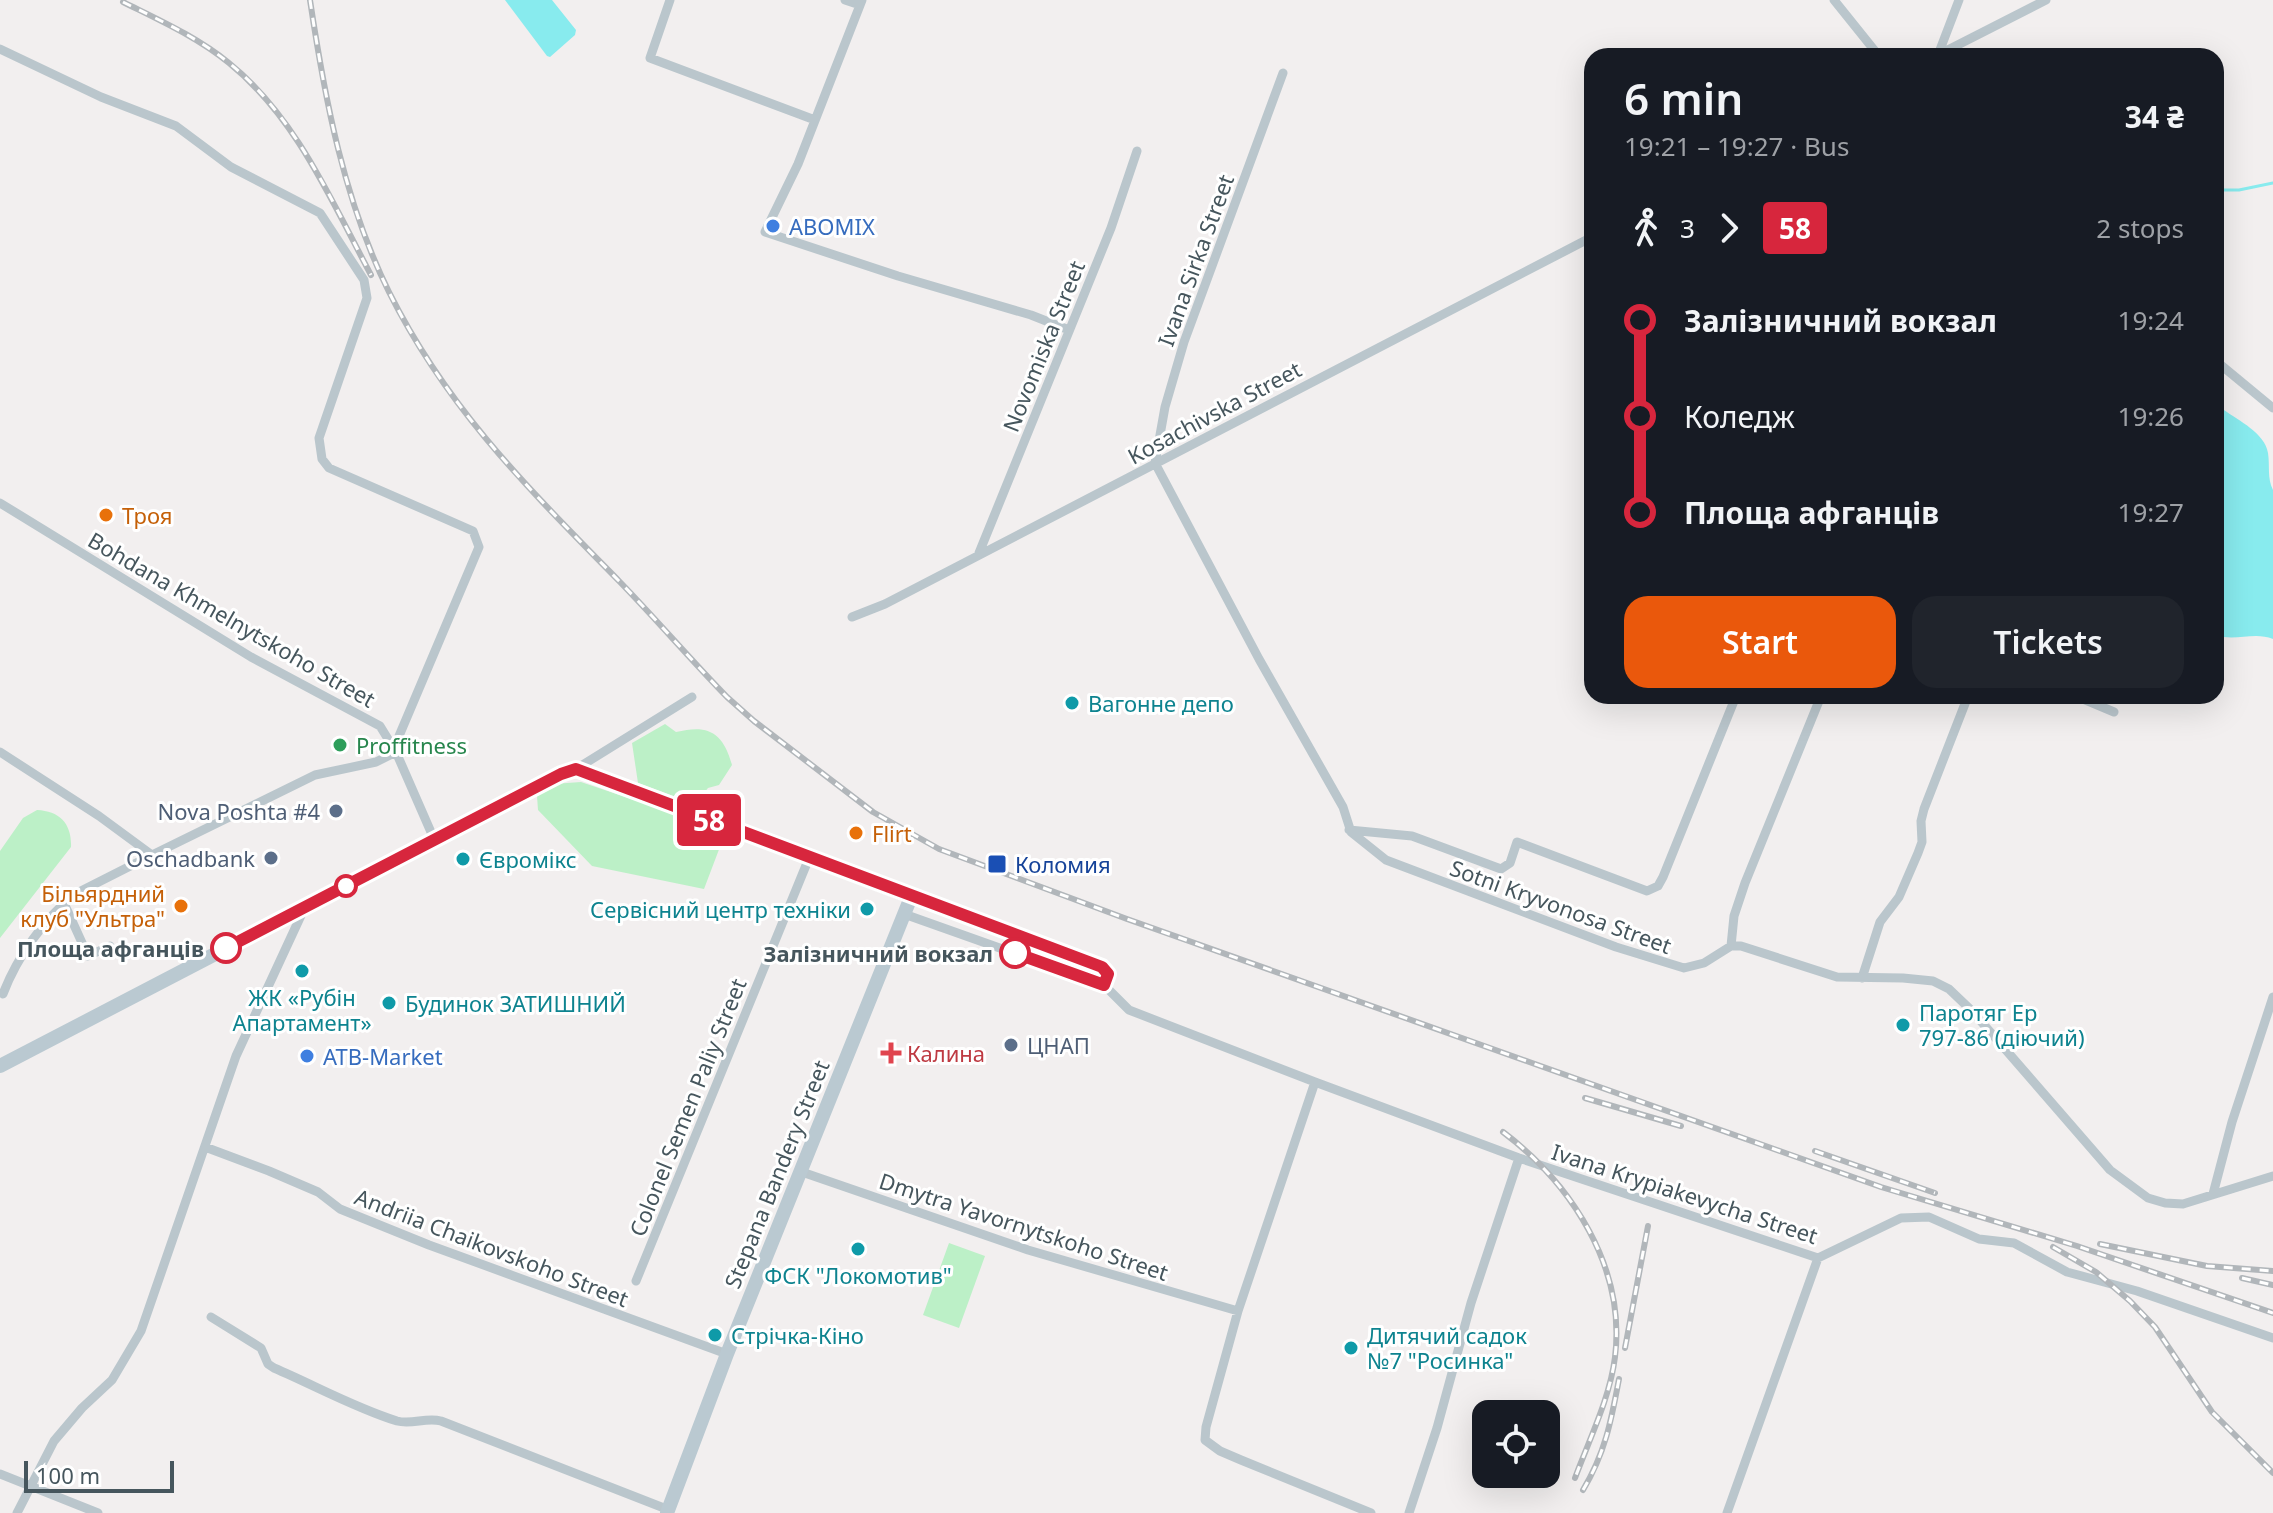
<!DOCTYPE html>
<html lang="en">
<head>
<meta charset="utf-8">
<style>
	body { margin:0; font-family:"Noto Sans",sans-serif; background:#20242c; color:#f1f3f6; height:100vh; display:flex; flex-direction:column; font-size:30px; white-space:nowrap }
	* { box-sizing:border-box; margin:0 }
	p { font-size:26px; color:#9ea1a6 }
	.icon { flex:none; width:44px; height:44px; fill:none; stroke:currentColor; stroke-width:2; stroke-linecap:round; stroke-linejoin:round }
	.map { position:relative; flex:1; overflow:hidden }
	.sheet { position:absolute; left:1584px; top:48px; width:640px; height:656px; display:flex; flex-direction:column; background:#171b24; border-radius:24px; box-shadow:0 8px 32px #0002 }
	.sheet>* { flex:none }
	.badge { padding:0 16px; border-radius:6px; font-size:28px; line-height:52px }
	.buttons { position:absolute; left:1472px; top:1400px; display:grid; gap:16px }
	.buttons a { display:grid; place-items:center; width:88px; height:88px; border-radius:16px; background:#171b24; box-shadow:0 8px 32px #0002; font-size:40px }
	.scale { position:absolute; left:24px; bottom:20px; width:150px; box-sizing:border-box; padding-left:8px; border:4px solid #46565d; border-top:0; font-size:22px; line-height:28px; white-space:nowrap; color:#46565d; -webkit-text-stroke:6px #fff; paint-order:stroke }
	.map>.badge { position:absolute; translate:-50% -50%; box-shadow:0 0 0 4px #fff }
	.legs { display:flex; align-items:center; gap:12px; height:88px; padding:0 40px; font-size:26px }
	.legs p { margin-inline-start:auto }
	.head { display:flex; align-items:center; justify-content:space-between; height:136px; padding:0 40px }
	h1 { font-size:44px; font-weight:600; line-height:60px }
	.button { display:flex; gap:16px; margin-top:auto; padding:16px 40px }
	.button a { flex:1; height:92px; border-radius:24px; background:#ea580c; color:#fff; font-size:32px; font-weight:600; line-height:92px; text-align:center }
	.button a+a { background:#20242c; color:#f1f3f6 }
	ul { padding:0 40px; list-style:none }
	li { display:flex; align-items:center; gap:28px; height:96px; font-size:30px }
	li i { display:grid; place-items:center; width:12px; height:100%; margin:0 10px; background:currentColor }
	li i::after { content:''; width:20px; height:20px; margin:-10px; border:6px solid; border-radius:50%; background:#171b24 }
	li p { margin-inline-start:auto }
	li:first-child i { background:linear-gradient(#0000 50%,currentColor 0) }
	li:last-child i { background:linear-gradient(currentColor 50%,#0000 0) }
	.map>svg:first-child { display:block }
	.green { fill:#bcf0c7 }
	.water { fill:#88ebee }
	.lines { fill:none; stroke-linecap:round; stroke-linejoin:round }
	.stream { stroke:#88ebee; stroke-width:3 }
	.street { stroke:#bac6cc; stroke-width:9 }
	.secondary { stroke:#bac9d1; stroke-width:14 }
	.rail-casing { stroke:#b1b6ba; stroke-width:6 }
	.rail { stroke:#fff; stroke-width:3; stroke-dasharray:9; stroke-linecap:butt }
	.line-1-casing { stroke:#fff; stroke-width:18 }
	.line-1 { stroke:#d7263d; stroke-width:12 }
	.shop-dot { fill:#3f7fe0; stroke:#fff; stroke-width:3 }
	.food-dot { fill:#e8710a; stroke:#fff; stroke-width:3 }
	.culture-dot { fill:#0f9aa8; stroke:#fff; stroke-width:3 }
	.leisure-dot { fill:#2e9e5b; stroke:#fff; stroke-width:3 }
	.service-dot { fill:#5c6f8a; stroke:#fff; stroke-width:3 }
	.transit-dot { fill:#1a4fb4; stroke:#fff; stroke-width:3 }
	.stop-1-dot { fill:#fff; stroke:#d7263d; stroke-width:4 }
	.health-dot { fill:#e0444e; stroke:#fff; stroke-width:3 }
	.labels { text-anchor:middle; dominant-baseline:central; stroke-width:6; stroke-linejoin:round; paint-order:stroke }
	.shop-label { font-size:22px; fill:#366cbe; stroke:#fff; text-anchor:start }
	.street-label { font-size:22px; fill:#46565d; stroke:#fff }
	.food-label { font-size:22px; fill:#c56008; stroke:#fff; text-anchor:start }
	.culture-label { font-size:22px; fill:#0d838f; stroke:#fff; text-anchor:start }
	.leisure-label { font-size:22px; fill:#27864d; stroke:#fff; text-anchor:start }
	.service-label { font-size:22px; fill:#4e5e75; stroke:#fff; text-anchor:end }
	.transit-label { font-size:22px; fill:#164399; stroke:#fff; text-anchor:start }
	.stop-label { font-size:22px; font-weight:bold; fill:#46565d; stroke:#fff; text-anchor:end }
	.health-label { font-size:22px; fill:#be3a42; stroke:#fff; text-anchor:start }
</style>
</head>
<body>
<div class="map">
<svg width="2273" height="1513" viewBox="0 0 2273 1513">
	<rect width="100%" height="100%" fill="#f2efef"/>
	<!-- green -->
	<path class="green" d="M665 724 676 732C708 724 723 732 732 765L719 785 708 788 700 798 676 797 638 783 632 743Z
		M581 782 726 831 704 889 592 866 538 810 537 796 553 784Z
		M37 810C60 811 72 824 71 847L0 938V851L23 818Z
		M949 1243 985 1256 959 1328 923 1315Z"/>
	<!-- water -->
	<path class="water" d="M505 0H552L576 30 575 35 550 57 547 56Z
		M2224 410C2239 421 2265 433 2268 453 2270 466 2267 478 2273 490V639C2254 631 2235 642 2216 635V411Z"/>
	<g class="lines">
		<!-- stream -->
		<path class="stream" d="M2216 190H2239L2273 183"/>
		<!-- street -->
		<path class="street" d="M670 0 650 58 815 120
			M845 0 860 5
			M862 0 798 164 765 232 898 276 1031 315 1069 330
			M1834 0 1879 56
			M0 49 101 97 176 126 231 167 320 213 364 280 367 298 319 438 322 459 329 468 473 531 479 547 399 736 396 752 376 762 315 775 152 855 99 816 0 752
			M1938 55 1959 0
			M1936 56 2046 0
			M2216 361 2273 408
			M1155 463 1259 659 1343 807 1351 832 1386 860 1616 947 1684 968 1704 963 1731 946H1741L1837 977 1903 978 1933 981 1949 989 1972 1011 2110 1170 2148 1198 2165 1203 2183 1204 2273 1176
			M1155 463 1165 407 1184 342 1283 73
			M0 503 251 657 380 726 396 752 434 839
			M979 553 1111 228 1137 151
			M852 617 885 604 1592 237
			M2076 696 2114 712
			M576 769 692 697
			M1349 830 1412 836 1501 869 1510 863 1517 842 1647 891 1658 886 1663 877 1736 696
			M911 897 1102 967 1108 971 1104 985
			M64 903 88 956 110 946
			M904 914 1104 985 1129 1010 1315 1082 1519 1158 1818 1258 1901 1218 1929 1217 1979 1239 2014 1243 2067 1272 2137 1291 2273 1338
			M1731 946 1734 916 1745 883 1821 696
			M1862 978 1880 922 1899 897 1918 853 1922 842 1921 821 1924 809 1968 696
			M3 994C17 957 44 919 75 894L152 855
			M1315 1082 1238 1311 1206 1427 1205 1440 1220 1451 1241 1460 1371 1513
			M205 1147 269 1171 318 1192 340 1209 429 1245 727 1354
			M799 1171 1028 1250 1238 1311
			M2213 1194 2232 1122 2273 997
			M636 1281 809 858
			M211 1317 261 1348 268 1364 274 1368C314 1385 355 1408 397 1421 412 1425 426 1417 441 1421L669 1510
			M0 1474 98 1513
			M17 1513 54 1441 82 1408 112 1380 141 1331 236 1056 304 909
			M1409 1513 1437 1428 1471 1303 1519 1158
			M1727 1513 1818 1258"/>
		<!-- secondary -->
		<path class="secondary" d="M0 1066 561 774 576 769 911 897 727 1354 667 1513"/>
		<!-- rail casing -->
		<g class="rail-casing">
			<path id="rail" d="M310 0C325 100 344 201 389 292 448 410 529 489 619 581 656 619 690 659 727 697L754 721 873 812 939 849 1127 919 1881 1187 2077 1246 2273 1313
				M123 2C159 20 197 37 229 63 296 117 331 200 371 275
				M1585 1098 1681 1126
				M1503 1132C1572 1184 1626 1268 1615 1357 1610 1398 1589 1440 1575 1478
				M1815 1151 1935 1193
				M2100 1244 2207 1266 2273 1271
				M2053 1247 2096 1272 2130 1301 2155 1327 2212 1412 2273 1473
				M2242 1278 2273 1285
				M1625 1348 1648 1226
				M1583 1490C1605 1453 1611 1422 1619 1379"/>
		</g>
		<!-- rail -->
		<use href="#rail" class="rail"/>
	</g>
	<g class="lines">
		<!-- line-1 casing -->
		<g class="line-1-casing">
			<path id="line-1" d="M226 948 561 774 576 769 1102 967 1108 974 1104 985 1015 953"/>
		</g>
		<!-- line-1 -->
		<use href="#line-1" class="line-1"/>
	</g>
	<!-- markers -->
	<g class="shop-dot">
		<circle cx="773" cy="226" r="8"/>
		<circle cx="307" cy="1056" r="8"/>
	</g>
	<g class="food-dot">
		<circle cx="106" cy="515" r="8"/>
		<circle cx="856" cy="833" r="8"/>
		<circle cx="181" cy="906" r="8"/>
	</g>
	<g class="culture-dot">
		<circle cx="1072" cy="703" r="8"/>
		<circle cx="463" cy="859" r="8"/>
		<circle cx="867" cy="909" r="8"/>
		<circle cx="302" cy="971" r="8"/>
		<circle cx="389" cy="1003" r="8"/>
		<circle cx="1903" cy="1025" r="8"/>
		<circle cx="858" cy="1249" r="8"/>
		<circle cx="715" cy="1335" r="8"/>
		<circle cx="1351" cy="1348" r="8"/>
	</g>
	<circle class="leisure-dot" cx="340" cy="745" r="8"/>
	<g class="service-dot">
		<circle cx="336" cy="811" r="8"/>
		<circle cx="271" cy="858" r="8"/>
		<circle cx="1011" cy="1045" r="8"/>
	</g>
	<rect class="transit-dot" x="987" y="854" width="20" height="20" rx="4"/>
	<g class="stop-1-dot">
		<circle cx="346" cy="886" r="10"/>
		<circle cx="226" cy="948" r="14"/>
		<circle cx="1015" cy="953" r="14"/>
	</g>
	<path class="health-dot" d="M887 1041h8v8h8v8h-8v8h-8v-8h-8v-8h8z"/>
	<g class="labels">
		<!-- shop labels -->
		<g class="shop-label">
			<text x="789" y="226">ABOMIX</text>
			<text x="323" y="1056">ATB-Market</text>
		</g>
		<!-- street labels -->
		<g class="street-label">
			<text transform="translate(1195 260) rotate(-70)">Ivana Sirka Street</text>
			<text transform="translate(1043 346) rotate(-68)">Novomiska Street</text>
			<text transform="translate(1214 412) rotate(-28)">Kosachivska Street</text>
			<text transform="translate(232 619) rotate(30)">Bohdana Khmelnytskoho Street</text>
			<text transform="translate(1561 906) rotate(20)">Sotni Kryvonosa Street</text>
			<text transform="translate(687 1107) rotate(-68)">Colonel Semen Paliy Street</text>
			<text transform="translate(776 1174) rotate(-68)">Stepana Bandery Street</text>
			<text transform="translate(1685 1193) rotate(18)">Ivana Krypiakevycha Street</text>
			<text transform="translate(1024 1226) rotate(18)">Dmytra Yavornytskoho Street</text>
			<text transform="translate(492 1247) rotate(21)">Andriia Chaikovskoho Street</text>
		</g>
		<!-- food labels -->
		<g class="food-label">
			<text x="122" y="515">Троя</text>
			<text x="872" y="833">Flirt</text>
			<text x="165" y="893" text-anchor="end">Більярдний<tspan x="165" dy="25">клуб "Ультра"</tspan></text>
		</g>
		<!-- culture labels -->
		<g class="culture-label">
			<text x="1088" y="703">Вагонне депо</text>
			<text x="479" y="859">Євромікс</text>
			<text x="851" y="909" text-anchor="end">Сервісний центр техніки</text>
			<text x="302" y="997" text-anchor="middle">ЖК «Рубін<tspan x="302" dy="25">Апартамент»</tspan></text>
			<text x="405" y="1003">Будинок ЗАТИШНИЙ</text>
			<text x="1919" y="1012">Паротяг Ер<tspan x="1919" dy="25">797-86 (діючий)</tspan></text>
			<text x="858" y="1275" text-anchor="middle">ФСК "Локомотив"</text>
			<text x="731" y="1335">Стрічка-Кіно</text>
			<text x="1367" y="1335">Дитячий садок<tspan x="1367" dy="25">№7 "Росинка"</tspan></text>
		</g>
		<!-- leisure labels -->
		<g class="leisure-label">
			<text x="356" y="745">Proffitness</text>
		</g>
		<!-- service labels -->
		<g class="service-label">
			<text x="320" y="811">Nova Poshta #4</text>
			<text x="255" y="858">Oschadbank</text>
			<text x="1027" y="1045" text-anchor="start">ЦНАП</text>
		</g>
		<!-- transit labels -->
		<g class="transit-label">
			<text x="1015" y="864">Коломия</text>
		</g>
		<!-- stop labels -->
		<g class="stop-label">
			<text x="204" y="948">Площа афганців</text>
			<text x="993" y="953">Залізничний вокзал</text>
		</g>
		<!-- health labels -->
		<g class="health-label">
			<text x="907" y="1053">Калина</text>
		</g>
	</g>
</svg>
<div class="buttons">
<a><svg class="icon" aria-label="locate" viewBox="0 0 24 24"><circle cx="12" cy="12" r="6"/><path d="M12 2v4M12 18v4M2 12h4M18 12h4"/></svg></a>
</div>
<div class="scale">100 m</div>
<b class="badge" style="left:709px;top:820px;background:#d7263d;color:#fff">58</b>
<section class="sheet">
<div class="head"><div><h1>6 min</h1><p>19:21 – 19:27 · Bus</p></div><b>34 ₴</b></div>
<div class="legs"><svg class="icon" aria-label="walk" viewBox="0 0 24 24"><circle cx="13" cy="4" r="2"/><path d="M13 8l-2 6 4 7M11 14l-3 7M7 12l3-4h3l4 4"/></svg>3<svg class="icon" aria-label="forward" viewBox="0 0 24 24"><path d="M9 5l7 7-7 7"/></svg><b class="badge" style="background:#d7263d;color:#fff">58</b><p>2 stops</p></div>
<ul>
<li><i style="color:#d7263d"></i><b>Залізничний вокзал</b><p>19:24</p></li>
<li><i style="color:#d7263d"></i><span>Коледж</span><p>19:26</p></li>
<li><i style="color:#d7263d"></i><b>Площа афганців</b><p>19:27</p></li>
</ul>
<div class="button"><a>Start</a><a>Tickets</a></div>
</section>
</div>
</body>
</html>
